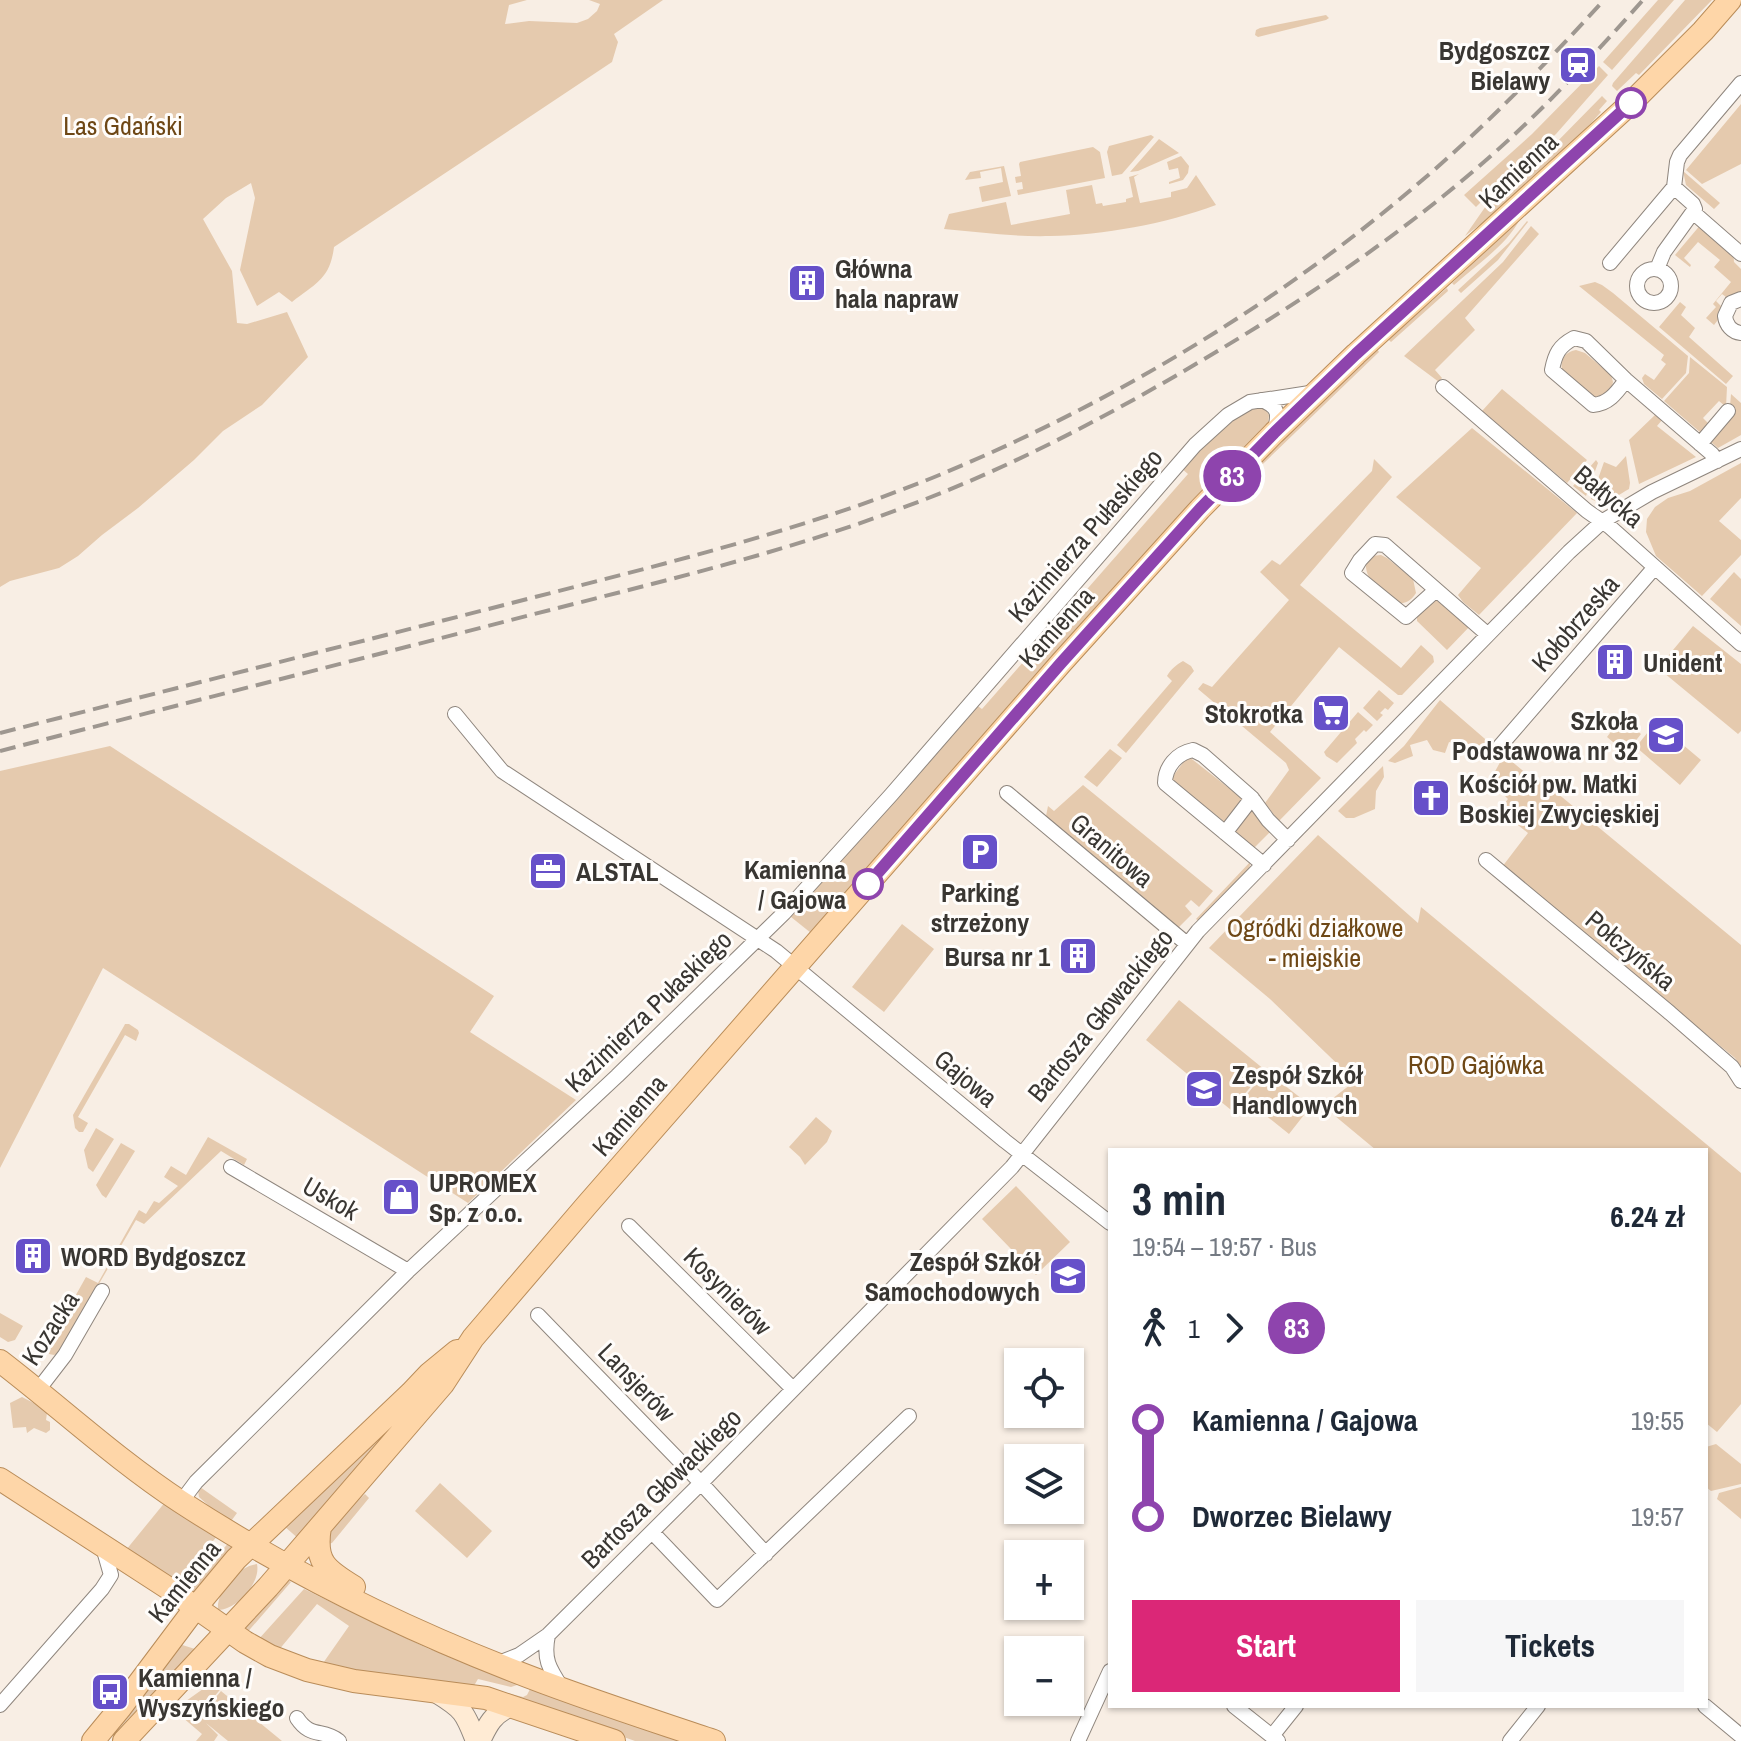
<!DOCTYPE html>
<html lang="en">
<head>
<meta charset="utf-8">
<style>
	body { margin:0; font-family:"Archivo Narrow",sans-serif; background:#f6f6f7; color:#1f2937; height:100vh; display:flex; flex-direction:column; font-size:30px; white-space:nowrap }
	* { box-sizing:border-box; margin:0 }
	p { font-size:26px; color:#747a83 }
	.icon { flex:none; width:44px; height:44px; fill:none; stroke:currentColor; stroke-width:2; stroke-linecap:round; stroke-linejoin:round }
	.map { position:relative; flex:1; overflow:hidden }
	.side { position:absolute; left:1108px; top:1148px; width:600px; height:560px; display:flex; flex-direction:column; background:#fff; border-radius:0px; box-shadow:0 2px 6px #0004 }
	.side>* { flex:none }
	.badge { padding:0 16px; border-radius:26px; font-size:28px; line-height:52px }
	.buttons { position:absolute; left:1004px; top:1348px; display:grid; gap:16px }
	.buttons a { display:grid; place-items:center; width:80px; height:80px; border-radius:0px; background:#fff; box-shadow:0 2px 6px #0004; font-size:40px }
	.map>.badge { position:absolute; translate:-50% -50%; box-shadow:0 0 0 4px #fff }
	.legs { display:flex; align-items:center; gap:12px; height:88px; padding:0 24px; font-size:26px }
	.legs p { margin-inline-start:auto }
	.headline { display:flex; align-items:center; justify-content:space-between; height:136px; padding:0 24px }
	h1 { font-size:44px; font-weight:800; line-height:60px }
	.button { display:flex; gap:16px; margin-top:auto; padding:16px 24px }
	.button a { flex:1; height:92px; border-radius:0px; background:#db2777; color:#fff; font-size:32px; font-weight:800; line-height:92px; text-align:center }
	.button a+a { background:#f6f6f7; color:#1f2937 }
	ul { padding:0 24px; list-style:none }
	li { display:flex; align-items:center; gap:28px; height:96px; font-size:30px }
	li i { display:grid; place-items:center; width:12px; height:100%; margin:0 10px; background:currentColor }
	li i::after { content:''; width:20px; height:20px; margin:-10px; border:6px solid; border-radius:50%; background:#fff }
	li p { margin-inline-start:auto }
	li:first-child i { background:linear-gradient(#0000 50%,currentColor 0) }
	li:last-child i { background:linear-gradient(currentColor 50%,#0000 0) }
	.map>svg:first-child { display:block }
	.green { fill:#e5caae }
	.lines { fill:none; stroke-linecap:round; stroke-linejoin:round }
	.street-casing { stroke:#8f867e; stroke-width:16 }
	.secondary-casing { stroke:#8f867e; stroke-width:22 }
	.primary-casing { stroke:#b98c59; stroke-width:24 }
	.street { stroke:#fff; stroke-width:14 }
	.secondary { stroke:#ffebd4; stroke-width:20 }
	.primary { stroke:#fed6a8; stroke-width:22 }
	.rail { stroke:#9e9790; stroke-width:4; stroke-dasharray:16 8; stroke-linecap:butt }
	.line-1-casing { stroke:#fff; stroke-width:18 }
	.line-1 { stroke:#8e44ad; stroke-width:12 }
	.stop-1-dot { fill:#fff; stroke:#8e44ad; stroke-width:4 }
	.labels { text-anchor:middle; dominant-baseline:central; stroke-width:6; stroke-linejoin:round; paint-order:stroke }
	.poi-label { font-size:26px; font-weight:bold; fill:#393632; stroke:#fffdfb; text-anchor:start }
	.park-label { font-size:26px; fill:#6e4715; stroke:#fffdfb }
	.street-label { font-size:26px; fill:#393632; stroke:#fffdfb }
	.stop-label { font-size:26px; font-weight:bold; fill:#393632; stroke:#fffdfb; text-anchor:end }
</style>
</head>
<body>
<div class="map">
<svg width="1741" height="1741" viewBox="0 0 1741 1741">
	<rect width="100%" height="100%" fill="#f8eee4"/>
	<!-- green -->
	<path class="green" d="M0 0H527L509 5 505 24 529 21 577 23 588 19 597 11 600 4 589 0H663L614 34 618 42 612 62 334 247C330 279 316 283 292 302L279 292 257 306 240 270 255 198 251 183 226 198 203 219 232 271 237 323 247 324 287 312 308 357 262 405 223 431 194 460 138 508 102 535 78 556 59 568 10 581 0 587Z
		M1658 0H1674L1612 70 1603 62Z
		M1685 0H1712L1639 75 1636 73 1617 91 1612 86 1613 83Z
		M1326 15 1329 18 1326 20 1258 37 1255 35 1256 30 1260 28Z
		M1599 66 1608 75 1556 134 1537 151 1524 159 1476 207 1464 195 1532 134Z
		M1602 96 1607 101 1599 110 1601 112 1585 130 1506 205 1465 236 1488 203 1495 197 1525 179 1548 151Z
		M1741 104V164L1702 184 1686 170Z
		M1151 135 1154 137 1122 174 1112 176 1107 152 1109 146Z
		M1159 139 1179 153 1138 171 1130 172Z
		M1093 147 1100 152 1105 178 1018 195 1017 190 1023 189 1022 182 1016 183 1015 177 1021 176 1019 164 1020 162Z
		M1181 156 1189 166 1188 173 1183 180 1169 184V182L1180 178 1178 168 1169 170 1167 162Z
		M1004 166 1011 196 982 202 979 187 1003 182 1001 168 980 172 981 178 965 180 970 172Z
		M1683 171 1720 203 1714 209 1686 185Z
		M1139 174 1134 177 1140 203 1171 197V192L1187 188 1196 175 1216 205C1165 224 1104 235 1050 236 1014 237 979 232 944 229L949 214 1006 202 1011 225 1070 214 1066 190 1092 185 1096 204 1102 203 1103 206 1126 202V199L1133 197 1129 177Z
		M1520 219C1506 246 1476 265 1454 285L1452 283Z
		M1527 221 1528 222 1498 260 1461 293 1458 290 1509 243Z
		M1702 223 1733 249 1734 262 1741 269V295L1730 300 1722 294 1716 301 1723 308 1721 316 1714 325 1706 318 1716 307 1713 304 1731 282 1714 267 1720 260 1698 242 1684 258 1691 265 1690 267 1675 255Z
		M1531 226 1539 234 1465 318 1475 330 1435 370 1442 378 1439 382 1404 356 1503 262Z
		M1595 282 1602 285 1613 293 1688 356 1686 373 1662 399 1644 384 1642 378 1645 374 1654 380 1666 364 1661 360 1664 355 1579 286Z
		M1447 288 1448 291 1391 342 1388 339Z
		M1680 302 1686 307 1681 315 1695 328 1689 337 1733 376 1726 384 1659 327Z
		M1377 349 1379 352 1240 486 1237 484Z
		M1576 350 1585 353 1611 375 1613 382 1611 389 1601 397H1593L1562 371C1560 359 1565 352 1576 350Z
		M1690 357 1727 387 1726 407 1719 401 1703 418 1710 425 1701 433 1664 401 1689 373Z
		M1502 389 1587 460 1567 483 1482 411Z
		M1731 394 1741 403V435L1718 448 1710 441 1730 406Z
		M1261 407 1266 410 1269 415 1268 425 1130 569 811 933 791 917 790 915 975 704 982 709 1188 474 1181 468C1201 448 1232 409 1261 407Z
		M1655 415 1662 420 1657 426 1696 457 1639 484 1629 440Z
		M1472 428 1577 513 1479 615 1463 602 1458 595 1481 568 1396 497Z
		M1626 456 1630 483 1629 489C1616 496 1605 507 1591 499L1604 462 1616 467Z
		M1374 459 1392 477 1300 585 1401 668 1421 645 1433 656 1434 662 1402 695H1398L1339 647 1270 732 1321 778 1279 821 1265 803 1289 770 1286 763 1198 689 1203 683 1212 687 1289 600 1260 572 1272 560 1280 565 1372 471Z
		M1596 460 1598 463 1586 496 1573 486Z
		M1741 463V498L1719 521 1741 540V555L1702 596 1656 556 1646 532 1647 519 1655 507 1668 498 1690 491Z
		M1381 555 1387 558 1413 579 1416 593C1411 601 1406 603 1397 604 1384 592 1364 582 1366 562L1372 556Z
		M1734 572 1741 579V626L1710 599Z
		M1433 599 1446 603 1471 625 1447 650 1417 621V614Z
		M1693 626 1741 664V731L1738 734 1658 668Z
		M1183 661 1191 666 1194 671 1126 753 1117 745 1172 681 1167 676C1171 669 1176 665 1183 661Z
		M1379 690 1394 703 1388 710 1385 708 1380 713 1383 715 1377 721 1363 708Z
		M1440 700 1492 745 1482 753 1476 744 1463 746 1449 742 1445 753 1433 750 1427 740 1410 745 1413 756 1395 763 1388 761 1404 746Z
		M1358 712 1373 725 1366 732 1364 730 1355 739 1357 743 1337 763 1326 756 1324 752Z
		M1621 718 1641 734 1626 753 1607 737Z
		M1656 722 1701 760 1680 785 1636 747Z
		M110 746 494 996 470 1032 576 1100 468 1203 103 968 0 1168V771Z
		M1110 749 1122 758 1097 787 1084 777Z
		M1504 755 1528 775 1551 788 1741 945V1067L1735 1058 1502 867 1528 833 1499 810 1508 799 1498 789 1496 776 1492 777Z
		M1188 756 1244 800 1226 823 1171 779Z
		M1383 766 1384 777 1376 791 1375 809 1354 818H1346L1338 811Z
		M1083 785 1213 891 1199 907 1191 900 1185 906 1192 914 1177 929 1050 822 1046 816 1048 806 1054 811Z
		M1253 808 1271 831 1254 848 1232 831Z
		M1318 835 1418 923 1421 907 1741 1173V1404L1717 1432 1706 1423V1150H1376L1323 1106 1355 1081 1270 999 1209 948Z
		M1251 861 1249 869 1199 921 1196 919Z
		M902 924 934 949 884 1012 852 987Z
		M1179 1000 1265 1070 1231 1110 1146 1040Z
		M129 1024 138 1030 139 1033 136 1041 125 1035 78 1117 88 1123 83 1132H79L75 1128 73 1115 124 1026 125 1024Z
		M1266 1071 1311 1106 1289 1134 1244 1098Z
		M816 1117 832 1131 827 1142 805 1165 800 1157 789 1147Z
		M96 1128 114 1139 93 1172 88 1168 84 1150Z
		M208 1137 247 1159 244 1165 221 1151 144 1224 136 1220 59 1353 54 1355 49 1354 46 1348 86 1277 98 1283 139 1210 146 1214 154 1201 159 1203 178 1186 164 1177 171 1166 186 1175Z
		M121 1143 135 1151 106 1198 102 1195 96 1185Z
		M1016 1186 1070 1242 1036 1275 982 1219Z
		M0 1313 23 1326 15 1340 8 1342 0 1337Z
		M22 1397C31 1402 41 1405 47 1413L46 1420 50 1422V1430L46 1433 34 1428 27 1433 26 1427 13 1428 10 1403Z
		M400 1417 300 1540 284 1526Z
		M1716 1444 1741 1464V1484L1711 1491 1706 1487V1447Z
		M440 1483 492 1531 467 1558 415 1511Z
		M200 1487 237 1513 229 1524 199 1497 198 1490Z
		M1741 1487V1519L1717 1499 1719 1493Z
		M365 1494 369 1498 332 1543 328 1544 330 1525Z
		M166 1501 219 1534 177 1583 148 1562 126 1550Z
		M231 1540 235 1545 194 1593 187 1591Z
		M257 1564C261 1583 237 1610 218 1610 216 1591 238 1566 257 1564Z
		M286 1579 291 1582 245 1635 241 1629Z
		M304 1589 429 1649 472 1662 520 1681 517 1685 511 1687 478 1679 472 1689 321 1666 349 1626 317 1604 278 1651 257 1641Z
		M176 1643 195 1649 107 1741Z
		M217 1679 224 1685 197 1717 199 1718 221 1691 282 1741H228L206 1723 218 1735 214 1741H196L202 1734 175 1711 186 1701Z
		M532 1685 691 1741H635L486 1688 523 1697 527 1695Z"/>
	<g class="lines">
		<!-- street casing -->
		<g class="street-casing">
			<path id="street" d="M1694 213 1741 254
				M1610 263 1674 187
				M1657 269 1664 252 1695 209 1693 204 1674 187 1677 162 1680 155 1741 83
				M1637 286a17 17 0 1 1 34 0a17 17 0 1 1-34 0Z
				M1741 299 1731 303 1725 316C1726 325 1732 332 1741 333
				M1626 380C1617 392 1609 404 1593 405L1552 370C1555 354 1559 346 1574 338L1586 341 1626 380 1712 454 1717 461
				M1443 387 1587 511 1610 527 1741 644
				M1261 400C1280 407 1279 415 1274 433
				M1700 444 1728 411
				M1436 590 1406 617 1352 573 1360 560 1375 544 1385 545 1487 634
				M455 714 502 771 776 951 1005 1141 1110 1223
				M1500 746 1655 567
				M1007 793 1187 944
				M1225 833 1252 798
				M1486 860 1670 1013 1732 1067 1741 1081
				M1264 865 1165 783C1165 767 1177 753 1193 750L1203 755 1252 798 1268 820 1288 840
				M231 1167 408 1271
				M629 1226 793 1389
				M538 1315 701 1483 766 1554
				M38 1390 65 1355 102 1291
				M181 1502 196 1482 408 1271 617 1076 784 913 891 795 1195 445 1228 415 1250 402 1316 392
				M652 1532 717 1600 909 1416
				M548 1635C543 1659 549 1668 562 1688
				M496 1664 519 1655 548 1635 701 1483 1012 1167 1198 931 1569 552 1603 521 1652 492 1741 449
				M0 1705 102 1589 111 1575 103 1547
				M1234 1706 1278 1741
				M1705 1706 1741 1736
				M297 1718C311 1739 322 1728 339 1741
				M1272 1736 1296 1706
				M1078 1741 1110 1671
				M1510 1741 1538 1706"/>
		</g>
		<!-- secondary casing -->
		<g class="secondary-casing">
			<path id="secondary" d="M437 1693C463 1709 465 1712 476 1741
				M480 1741C488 1724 493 1714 511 1706"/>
		</g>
		<!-- primary casing -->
		<g class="primary-casing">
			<path id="primary" d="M0 1361C60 1407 117 1460 181 1502 284 1569 394 1624 509 1669 576 1696 646 1718 714 1741
				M0 1479 168 1588 245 1642 270 1656 307 1670 354 1681 486 1698 614 1741
				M320 1527C314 1562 326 1570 354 1587
				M93 1741 121 1707 196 1607 236 1559 411 1393 429 1374 457 1351
				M124 1741 268 1587 443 1384 473 1338 586 1206 1061 663 1200 509 1274 433 1356 354 1631 103 1703 31 1730 0"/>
		</g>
		<!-- street -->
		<use href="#street" class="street"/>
		<!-- secondary -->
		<use href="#secondary" class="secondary"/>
		<!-- primary -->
		<use href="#primary" class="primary"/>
		<!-- rail -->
		<path class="rail" d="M0 733C169 690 339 647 508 604 651 567 795 533 932 478 1132 396 1321 278 1478 130 1522 88 1563 45 1604 0
			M0 751C170 707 341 664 511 620 642 586 775 556 902 508 998 473 1089 426 1177 375 1296 306 1414 228 1515 134 1560 92 1602 46 1643 0"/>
	</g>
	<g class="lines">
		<!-- line-1 casing -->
		<g class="line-1-casing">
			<path id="line-1" d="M868 884 1061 663 1200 509 1274 433 1356 354 1631 103"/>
		</g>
		<!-- line-1 -->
		<use href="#line-1" class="line-1"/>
	</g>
	<!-- icons -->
	<defs>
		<g id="station-square" transform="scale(2)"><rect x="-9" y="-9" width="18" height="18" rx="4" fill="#6650c9" stroke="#fffdfb"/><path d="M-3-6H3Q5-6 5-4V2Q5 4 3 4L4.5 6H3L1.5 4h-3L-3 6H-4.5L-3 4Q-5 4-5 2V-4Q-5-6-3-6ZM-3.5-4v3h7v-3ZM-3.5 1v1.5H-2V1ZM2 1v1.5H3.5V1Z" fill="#fff"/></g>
		<g id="building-square" transform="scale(2)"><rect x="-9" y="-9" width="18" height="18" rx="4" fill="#6650c9" stroke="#fffdfb"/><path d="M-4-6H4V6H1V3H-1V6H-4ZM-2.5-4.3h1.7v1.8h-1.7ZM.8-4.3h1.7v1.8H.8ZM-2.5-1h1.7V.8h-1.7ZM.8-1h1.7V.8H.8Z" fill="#fff"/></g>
		<g id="supermarket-square" transform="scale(2)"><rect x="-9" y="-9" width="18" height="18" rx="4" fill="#6650c9" stroke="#fffdfb"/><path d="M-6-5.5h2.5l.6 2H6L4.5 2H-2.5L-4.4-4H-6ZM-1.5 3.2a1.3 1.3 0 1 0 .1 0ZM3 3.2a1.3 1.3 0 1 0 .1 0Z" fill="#fff"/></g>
		<g id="school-square" transform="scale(2)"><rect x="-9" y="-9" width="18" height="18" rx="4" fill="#6650c9" stroke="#fffdfb"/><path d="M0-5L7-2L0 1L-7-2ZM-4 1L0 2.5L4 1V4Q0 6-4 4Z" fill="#fff"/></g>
		<g id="church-square" transform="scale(2)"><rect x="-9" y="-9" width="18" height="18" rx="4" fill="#6650c9" stroke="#fffdfb"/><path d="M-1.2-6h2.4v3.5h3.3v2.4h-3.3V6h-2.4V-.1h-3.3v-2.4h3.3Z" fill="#fff"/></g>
		<g id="parking-square" transform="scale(2)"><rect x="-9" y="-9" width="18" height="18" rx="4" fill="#6650c9" stroke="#fffdfb"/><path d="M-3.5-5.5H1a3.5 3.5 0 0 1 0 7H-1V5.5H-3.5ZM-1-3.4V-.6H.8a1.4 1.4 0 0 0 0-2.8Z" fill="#fff"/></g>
		<g id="office-square" transform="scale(2)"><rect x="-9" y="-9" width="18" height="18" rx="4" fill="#6650c9" stroke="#fffdfb"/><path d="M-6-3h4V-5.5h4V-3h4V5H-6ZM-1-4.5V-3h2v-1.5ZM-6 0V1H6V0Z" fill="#fff"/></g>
		<g id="shop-square" transform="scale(2)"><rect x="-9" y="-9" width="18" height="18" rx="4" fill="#6650c9" stroke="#fffdfb"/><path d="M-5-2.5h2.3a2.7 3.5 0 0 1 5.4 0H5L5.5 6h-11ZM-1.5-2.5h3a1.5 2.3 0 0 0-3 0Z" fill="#fff"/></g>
		<g id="bus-square" transform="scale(2)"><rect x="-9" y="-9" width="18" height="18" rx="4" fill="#6650c9" stroke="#fffdfb"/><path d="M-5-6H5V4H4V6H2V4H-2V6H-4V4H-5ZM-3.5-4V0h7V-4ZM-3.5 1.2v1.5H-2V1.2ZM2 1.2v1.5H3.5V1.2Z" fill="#fff"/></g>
	</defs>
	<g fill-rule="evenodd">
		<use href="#station-square" x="1578" y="65"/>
		<use href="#building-square" x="807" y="283"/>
		<use href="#building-square" x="1615" y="662"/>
		<use href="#supermarket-square" x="1331" y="713"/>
		<use href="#school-square" x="1666" y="735"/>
		<use href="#church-square" x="1431" y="798"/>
		<use href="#parking-square" x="980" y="852"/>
		<use href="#office-square" x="548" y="871"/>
		<use href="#building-square" x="1078" y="956"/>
		<use href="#school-square" x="1204" y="1089"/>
		<use href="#shop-square" x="401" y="1197"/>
		<use href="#building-square" x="33" y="1256"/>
		<use href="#school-square" x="1068" y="1276"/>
		<use href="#bus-square" x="110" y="1692"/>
	</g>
	<!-- markers -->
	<g class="stop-1-dot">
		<circle cx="1631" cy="103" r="14"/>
		<circle cx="868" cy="884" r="14"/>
	</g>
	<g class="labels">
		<!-- poi labels -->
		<g class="poi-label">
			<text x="1550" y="50" text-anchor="end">Bydgoszcz<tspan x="1550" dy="30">Bielawy</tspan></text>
			<text x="835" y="268">Główna<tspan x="835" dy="30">hala napraw</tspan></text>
			<text x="1643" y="662">Unident</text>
			<text x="1303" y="713" text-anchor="end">Stokrotka</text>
			<text x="1638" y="720" text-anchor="end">Szkoła<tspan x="1638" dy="30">Podstawowa nr 32</tspan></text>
			<text x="1459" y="783">Kościół pw. Matki<tspan x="1459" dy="30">Boskiej Zwycięskiej</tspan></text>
			<text x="576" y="871">ALSTAL</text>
			<text x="980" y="892" text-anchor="middle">Parking<tspan x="980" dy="30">strzeżony</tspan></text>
			<text x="1050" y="956" text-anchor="end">Bursa nr 1</text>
			<text x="1232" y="1074">Zespół Szkół<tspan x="1232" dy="30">Handlowych</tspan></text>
			<text x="429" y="1182">UPROMEX<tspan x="429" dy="30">Sp. z o.o.</tspan></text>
			<text x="61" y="1256">WORD Bydgoszcz</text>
			<text x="1040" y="1261" text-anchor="end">Zespół Szkół<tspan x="1040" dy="30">Samochodowych</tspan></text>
			<text x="138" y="1677">Kamienna /<tspan x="138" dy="30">Wyszyńskiego</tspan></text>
		</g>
		<!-- park labels -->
		<g class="park-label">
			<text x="123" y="125">Las Gdański</text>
			<text x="1315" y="927">Ogródki działkowe<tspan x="1315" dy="30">- miejskie</tspan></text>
			<text x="1476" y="1064">ROD Gajówka</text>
		</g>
		<!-- street labels -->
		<g class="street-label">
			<text transform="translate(1518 170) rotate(-43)">Kamienna</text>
			<text transform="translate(1609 496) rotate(40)">Bałtycka</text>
			<text transform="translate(1085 535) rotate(-49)">Kazimierza Pułaskiego</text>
			<text transform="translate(1575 623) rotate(-49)">Kołobrzeska</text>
			<text transform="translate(1056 627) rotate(-48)">Kamienna</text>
			<text transform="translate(1112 850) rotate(40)">Granitowa</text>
			<text transform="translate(1631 950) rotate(40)">Połczyńska</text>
			<text transform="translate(648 1011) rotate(-44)">Kazimierza Pułaskiego</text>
			<text transform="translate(1100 1015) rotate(-51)">Bartosza Głowackiego</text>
			<text transform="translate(966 1078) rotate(40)">Gajowa</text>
			<text transform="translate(629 1115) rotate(-49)">Kamienna</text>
			<text transform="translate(331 1198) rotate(30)">Uskok</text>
			<text transform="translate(728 1291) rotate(45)">Kosynierów</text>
			<text transform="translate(50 1328) rotate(-57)">Kozacka</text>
			<text transform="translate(637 1382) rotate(46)">Lansjerów</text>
			<text transform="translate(661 1488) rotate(-45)">Bartosza Głowackiego</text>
			<text transform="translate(184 1581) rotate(-51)">Kamienna</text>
		</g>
		<!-- stop labels -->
		<g class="stop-label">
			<text x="846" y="869">Kamienna<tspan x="846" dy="30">/ Gajowa</tspan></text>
		</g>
	</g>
</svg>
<div class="buttons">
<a><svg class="icon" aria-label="locate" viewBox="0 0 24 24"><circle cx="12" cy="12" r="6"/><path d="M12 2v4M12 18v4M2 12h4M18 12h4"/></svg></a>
<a><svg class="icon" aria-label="layers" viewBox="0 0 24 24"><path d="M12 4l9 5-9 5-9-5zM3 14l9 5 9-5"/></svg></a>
<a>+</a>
<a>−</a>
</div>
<b class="badge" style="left:1232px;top:476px;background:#8e44ad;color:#fff">83</b>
<section class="side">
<div class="headline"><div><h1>3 min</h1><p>19:54 – 19:57 · Bus</p></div><b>6.24 zł</b></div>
<div class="legs"><svg class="icon" aria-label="walk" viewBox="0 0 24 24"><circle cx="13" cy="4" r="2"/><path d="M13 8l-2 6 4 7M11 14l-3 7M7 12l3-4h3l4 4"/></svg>1<svg class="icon" aria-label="forward" viewBox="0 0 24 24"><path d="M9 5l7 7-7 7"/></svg><b class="badge" style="background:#8e44ad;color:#fff">83</b></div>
<ul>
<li><i style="color:#8e44ad"></i><b>Kamienna / Gajowa</b><p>19:55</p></li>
<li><i style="color:#8e44ad"></i><b>Dworzec Bielawy</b><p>19:57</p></li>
</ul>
<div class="button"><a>Start</a><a>Tickets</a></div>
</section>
</div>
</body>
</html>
